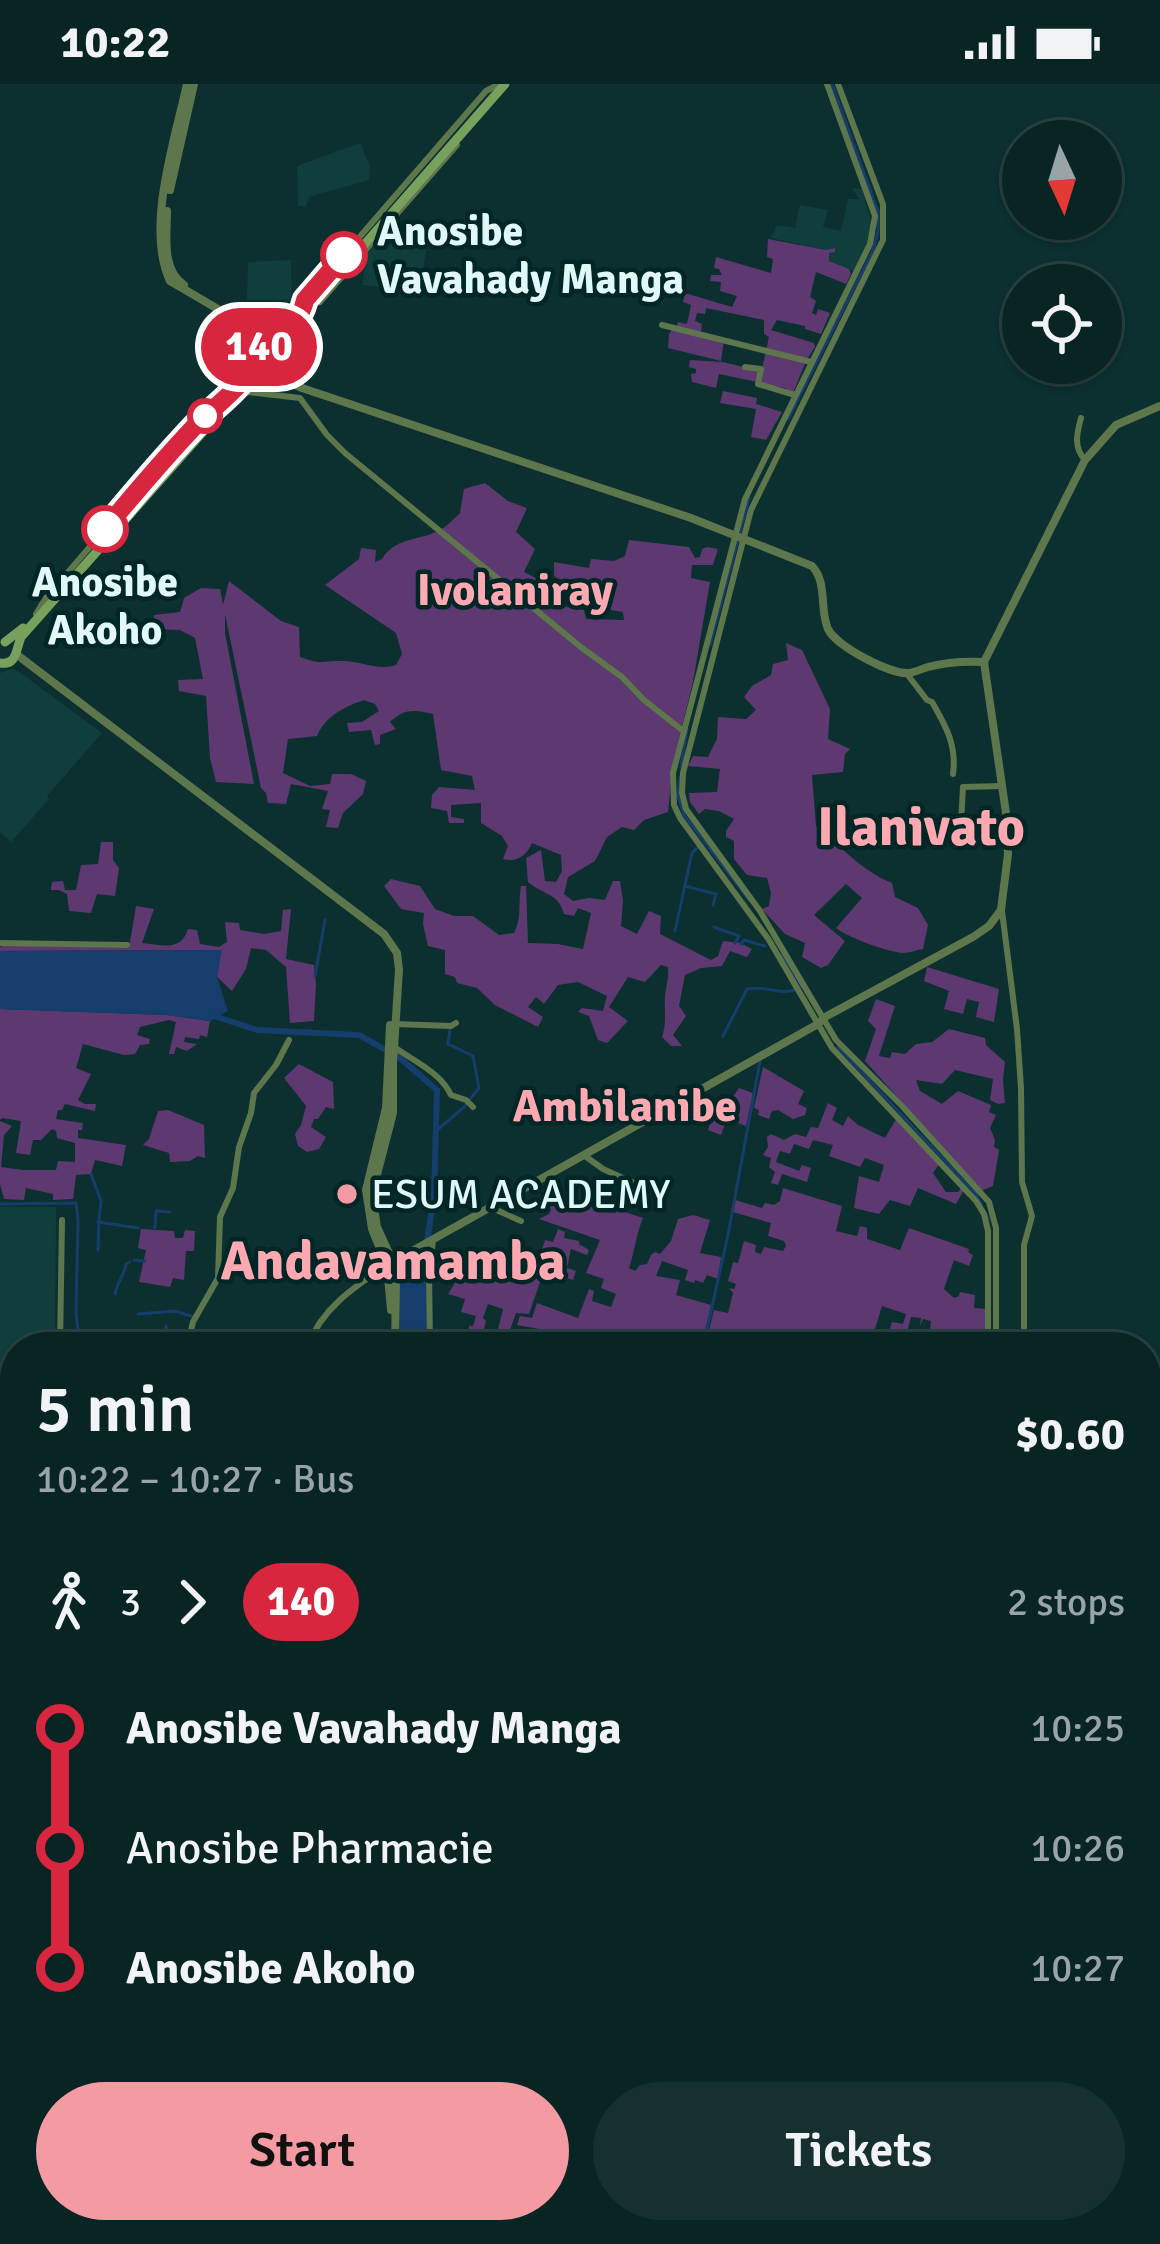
<!DOCTYPE html>
<html lang="en">
<head>
<meta charset="utf-8">
<style>
	body { margin:0; font-family:Signika,sans-serif; background:#163030; color:#f1f3f6; height:100vh; display:flex; flex-direction:column; font-size:45px; white-space:nowrap }
	* { box-sizing:border-box; margin:0 }
	p { font-size:39px; color:#98a4a6 }
	.icon { flex:none; width:66px; height:66px; fill:none; stroke:currentColor; stroke-width:2; stroke-linecap:round; stroke-linejoin:round }
	.map { position:relative; flex:1; overflow:hidden }
	.drawer { position:absolute; left:0px; top:1248px; width:1161px; height:912px; display:flex; flex-direction:column; background:#082423; border-radius:48px 48px 0 0; box-shadow:0 3px 9px #0004,0 0 0 3px #294141 }
	.drawer>* { flex:none }
	.badge { padding:0 24px; border-radius:39px; font-size:42px; line-height:78px }
	.needle { width:78px; rotate:176deg }
	.buttons { position:absolute; left:1002px; top:36px; display:grid; gap:24px }
	.buttons a { display:grid; place-items:center; width:120px; height:120px; border-radius:50%; background:#082423; box-shadow:0 3px 9px #0004,0 0 0 3px #294141; font-size:60px }
	.map>.badge { position:absolute; translate:-50% -50%; box-shadow:0 0 0 6px #fff }
	.legs { display:flex; align-items:center; gap:18px; height:132px; padding:0 36px; font-size:39px }
	.legs p { margin-inline-start:auto }
	.headline { display:flex; align-items:center; justify-content:space-between; height:204px; padding:0 36px }
	h1 { font-size:66px; font-weight:600; line-height:90px }
	.button { display:flex; gap:24px; margin-top:auto; padding:24px 36px }
	.button a { flex:1; height:138px; border-radius:72px; background:#f49aa3; color:#111; font-size:48px; font-weight:600; line-height:138px; text-align:center }
	.button a+a { background:#163030; color:#f1f3f6 }
	ul { padding:0 36px; list-style:none }
	li { display:flex; align-items:center; gap:42px; height:120px; font-size:45px }
	li i { display:grid; place-items:center; width:18px; height:100%; margin:0 15px; background:currentColor }
	li i::after { content:''; width:30px; height:30px; margin:-15px; border:9px solid; border-radius:50%; background:#082423 }
	li p { margin-inline-start:auto }
	li:first-child i { background:linear-gradient(#0000 50%,currentColor 0) }
	li:last-child i { background:linear-gradient(currentColor 50%,#0000 0) }
	.status { display:flex; justify-content:space-between; align-items:center; height:84px; padding:0 60px; background:#082423; direction:ltr }
	.status svg { height:33px; fill:currentColor }
	.map>svg:first-child { display:block }
	.built { fill:#0f3e3d }
	.green { fill:#5e3871 }
	.water { fill:#153e6d }
	.lines { fill:none; stroke-linecap:round; stroke-linejoin:round }
	.stream { stroke:#153e6d; stroke-width:3 }
	.canal { stroke:#153e6d; stroke-width:6 }
	.minor { stroke:#5d764c; stroke-width:6 }
	.tertiary { stroke:#5d764c; stroke-width:8 }
	.secondary { stroke:#78a15d; stroke-width:9 }
	.primary { stroke:#8ec26a; stroke-width:12 }
	.rail { stroke:#bad4d3; stroke-width:3; stroke-dasharray:15 15; stroke-linecap:butt }
	.line-1-casing { stroke:#fff; stroke-width:27 }
	.line-1 { stroke:#d7263d; stroke-width:18 }
	.stop-1-dot { fill:#fff; stroke:#d7263d; stroke-width:6 }
	.poi-dot { fill:#f49aa3; stroke:#012626; stroke-width:4.5 }
	.labels { text-anchor:middle; dominant-baseline:central; stroke-width:9; stroke-linejoin:round; paint-order:stroke }
	.stop-label { font-size:42px; font-weight:bold; fill:#e0f8f7; stroke:#012626; text-anchor:start }
	.poi-label { font-size:42px; fill:#e0f8f7; stroke:#012626; text-anchor:start }
	.neighbourhood-label { font-size:45px; font-weight:bold; fill:#fea9b1; stroke:#012626 }
	.district-label { font-size:54px; font-weight:bold; fill:#fea9b1; stroke:#012626 }
</style>
</head>
<body>
<div class="status"><b>10:22</b><svg viewBox="0 0 49 12"><path d="M0 12V9h3v3zM5 12V6h3v6zM10 12V3h3v9zM15 12V0h3v12zM26 1h20v11H26zM47 4h2v5h-2z"/></svg></div>
<div class="map">
<svg width="1160" height="2160" viewBox="0 0 1160 2160">
	<rect width="100%" height="100%" fill="#0b302f"/>
	<!-- built -->
	<path class="built" d="M360 59 370 83 369 96 309 113 306 123 298 122 297 82Z
		M852 104 862 105 872 141 869 159 855 188 829 177V169L826 166 771 154 777 141 795 144 800 121 828 126 823 143 841 147 848 115H859Z
		M382 151 427 158 420 208 362 201 368 162 380 163Z
		M291 176 292 216H247L248 178Z
		M11 585 18 587 102 649 47 712 49 715 11 758 0 748V589Z
		M0 1123H56L55 1263H15V1373L0 1388Z"/>
	<!-- green -->
	<path class="green" d="M768 155 826 166 835 164V168L829 169V177L849 185 851 190 846 200 816 188 810 213 816 217 812 229 816 231 818 225 830 229 821 250 805 245V242L777 236 771 246 814 259 815 263 806 277 793 309 785 304 759 299 769 253 764 250V236L706 224 705 230 697 229 695 237 702 240 701 249 724 256 721 277 668 264 669 250 673 244H676L678 238 687 240 691 221 683 218 685 209 732 223 737 212 720 207 721 198 710 197 711 191H722L719 185 714 184 716 173 771 189 773 175 767 173Z
		M690 276 723 278 760 287 757 298 719 290 716 304 692 298 691 290 696 289V285L689 283Z
		M723 307 757 314 756 320 782 328 766 356 751 353 756 325 720 319Z
		M485 399 508 417 527 424 516 448 535 465 524 488 547 500 546 509H528V516L584 526 586 535 624 536 623 528 598 524 592 514 570 510 569 500 554 492V478L589 484 591 475 614 477 625 472 629 456 689 463 695 474 700 473 702 465 707 463 718 465 713 481H692L691 494 710 498 693 598 673 678 668 728 644 736 634 746 622 743 607 753 595 777 568 793 564 810 573 817 589 814 605 816 613 797H620L623 817 621 842 637 850 649 827 661 832 660 850 711 876 718 872 723 857 740 859 752 865 747 873 730 867 722 882 701 884 685 891 679 922 686 932 673 951 682 962H671L662 953C667 938 664 928 665 913 666 902 669 894 668 883L661 881 645 898 628 893 609 923 628 937 607 959 598 956 589 932 578 928 582 924 603 927 607 912 578 898 558 901 544 920 536 913 528 923 543 933 538 943 495 921 477 904 457 899 455 893 445 890V866L428 862 423 840 424 829 401 825 384 802 391 795 420 802 435 825 454 832H473L499 851 514 849C522 835 518 818 521 802H526L528 859 558 860 583 865 591 829 578 824 574 832 564 830C559 809 543 811 528 798L526 774 541 766 545 797 556 798 562 787 561 771 532 759C527 771 517 779 503 775L508 762 502 752 481 739V719L451 721V733L464 735V739H449L447 727 431 724 432 711 439 703 475 706 472 692 441 686 433 630C414 626 405 624 390 638L396 645 380 651V660L375 661 371 646 349 648 347 639 362 638 379 627 375 620 364 616C346 622 325 632 317 652L288 655 283 689 310 702 330 700 332 690H351L366 697 363 710 343 729 338 744 326 743 330 726 322 725 328 707 291 700 286 720 268 719 266 709 261 704 225 530V549L254 700 216 698 210 674 206 612 179 607 178 596 203 595 195 554 180 546 154 545V531L180 528 184 514 201 504 220 505 223 521 229 497 281 537 299 543 300 573C324 582 320 576 342 577 362 577 377 587 396 581L402 570 396 549 325 501 359 475 361 464 376 466 375 478 382 475C395 454 415 457 436 448 444 445 453 436 460 429L464 405Z
		M786 559 802 566 830 625 828 655 850 665 845 670 843 688 812 691 816 742C840 762 862 787 892 799L895 813 918 824 928 841 923 865C916 866 910 869 903 869 888 868 849 854 836 844L862 814 846 800 814 831 845 857 828 881 821 884 802 873 805 859 785 850 762 825 769 822 771 809 767 794 747 791 734 775V757L726 753V747L734 735 719 727 705 725 699 730 690 718 689 709 717 708 720 685 688 682 693 672 708 673 717 655 718 633 746 635 756 626 744 613 752 602 771 591 773 580 788 576Z
		M101 758H113V776L119 784 115 812 97 810 91 829 69 827 67 810 59 806H51L52 798 63 797 65 806H76L81 781 98 780Z
		M136 822 154 825 142 859C162 861 181 868 188 845L197 846 200 860 219 863 227 858 225 838 239 839 240 846 264 850 281 847 283 826 291 825 286 875 314 881 316 900 314 937 290 939 286 883 266 866 251 864 246 885 232 907 217 893 221 866 0 867V863L7 861 129 864Z
		M927 883 999 905 994 938 976 933 979 918 967 915 963 930 944 925 949 907 924 897Z
		M876 915 895 922 879 972 890 974 892 968 905 970 916 960 932 958 949 945 985 954 986 961 1005 978 1003 996 1005 1019 998 1020 990 1016 993 995 955 986 942 1000 916 996 920 1007 942 1020 958 1007 991 1021 989 1028 996 1031 990 1044 995 1056 994 1063 999 1066 993 1102 981 1107 865 977 876 945 868 937Z
		M0 925 167 931 210 937 207 953 200 951 199 955 185 953 184 958 197 960 187 967 176 963 174 970H169L176 938 169 936 140 943 137 951 150 955 149 960 140 961 135 970 124 971 83 960 76 984 91 990 78 1016 85 1020H96L95 1027 65 1020 62 1026H58L56 1035 83 1039 82 1046H78V1054L126 1061 122 1082 95 1076 91 1090 76 1091 73 1115 53 1116V1110L26 1104 24 1116 4 1115 0 1100V1037L12 1042 4 1051 1 1083 23 1086H56L58 1077 75 1078V1059L57 1054 56 1047 52 1045 41 1056H33L30 1071 16 1069 21 1037 2 1034 0 1036Z
		M299 980 333 998 334 1025 326 1023 318 1035H314L311 1043 326 1053 319 1065 307 1068 298 1062 295 1050 301 1041 306 1022 284 994Z
		M763 983 804 1007 798 1020 807 1024 805 1031 793 1035 778 1026 772 1027 769 1035 758 1031 759 1026 754 1024Z
		M739 1004 753 1009 746 1042 727 1035 721 1051 708 1046 716 1022 727 1021Z
		M828 1019 837 1024 832 1036 843 1042 848 1032 858 1041 885 1054 896 1035 939 1080 933 1089 946 1108H958L961 1104 964 1106 956 1120 918 1104 910 1122 890 1116 879 1130 854 1124 859 1092 879 1098 884 1081 865 1074 860 1083 829 1072 833 1061 813 1056 809 1065 794 1060 790 1070 780 1067 776 1078 799 1087 802 1081 811 1084 807 1098 782 1090 778 1101 771 1099 775 1088 769 1083 771 1074 763 1071 768 1063 767 1053 771 1050 784 1056 795 1050 806 1053 811 1043 818 1044Z
		M168 1026 204 1041 205 1074 198 1072 190 1077 170 1078 169 1069 143 1061 149 1055 158 1027Z
		M783 1104 842 1122 836 1147 857 1152 860 1142 867 1144V1155L900 1166 909 1144 969 1165 968 1168 973 1171 969 1182 954 1176 944 1205 954 1214 959 1212 960 1208 975 1211 974 1224 986 1225V1250H977L975 1258 955 1256 930 1246 931 1237 923 1235 920 1242 921 1234 911 1233 906 1252 889 1247 892 1238 903 1240 906 1230 882 1222 875 1245C882 1256 891 1258 904 1257L903 1263H705L714 1226 728 1229 733 1209 729 1204 734 1205 736 1200 728 1197 733 1178 738 1179 744 1157 756 1161 755 1168 761 1170 764 1163 783 1167 786 1162 784 1157 768 1152 771 1139 733 1128 735 1116 762 1124 765 1119 774 1121 780 1117Z
		M553 1110 582 1122 585 1118 595 1125 615 1129 619 1126 643 1134C636 1151 635 1166 629 1184L635 1187 640 1181 647 1180 651 1171 655 1168 660 1170 671 1157 678 1135 693 1131 710 1136 700 1169 721 1173 718 1195 707 1191 703 1199 695 1196 694 1199 685 1196 688 1186 662 1177 656 1192 680 1196 676 1211 711 1221 701 1263H575L559 1258 556 1263H546L550 1247 517 1241 520 1232 532 1234 537 1219 578 1234 589 1205 594 1207 592 1217 611 1223 616 1210 601 1204 604 1195 586 1189 600 1156 539 1135 549 1130 551 1126 547 1116Z
		M141 1145 174 1147 175 1154H183L185 1146 195 1147 194 1167H186L184 1196 173 1194 170 1203 139 1198 146 1166 138 1164Z
		M558 1145 565 1148 564 1154 579 1157V1160L589 1166 587 1171 571 1165 567 1184 576 1187 573 1196 544 1187 529 1230 516 1229 508 1252 518 1254 524 1246 532 1248 531 1253 535 1255 533 1263 494 1261 503 1225 488 1220 483 1234 486 1237 480 1263H465L469 1242H473L476 1232 461 1228 465 1215 448 1210 458 1194 469 1198 474 1188 469 1185 470 1182 500 1192 509 1183 522 1180 526 1172 543 1177 547 1168 542 1166 545 1156 553 1158Z"/>
	<!-- water -->
	<path class="water" d="M222 866 217 893 228 927 210 937 167 931 0 925V867Z
		M427 1164V1263H400V1180Z"/>
	<g class="lines">
		<!-- stream -->
		<path class="stream" d="M788 335 873 166 878 147V128L832 0
			M710 561 749 414
			M681 683 687 645
			M680 693 678 712 684 731 749 816
			M685 802 716 810 713 821
			M714 843 739 852 735 859
			M675 847 692 769 697 764
			M741 860 744 856 765 862
			M782 870 802 903
			M315 892 325 836
			M723 952 747 905C766 901 779 912 798 905
			M838 963 976 1110 988 1135
			M436 1047 463 1024 479 1004 473 972 448 960 450 945
			M91 1090 101 1117 99 1136
			M0 1120 76 1119 78 1136
			M78 1136 76 1229 80 1263
			M98 1138 138 1144
			M155 1144 156 1127 170 1128
			M98 1166 99 1138
			M134 1176 145 1177
			M115 1210C117 1198 124 1192 126 1180L130 1178
			M138 1230 175 1227 194 1233
			M166 1242 167 1253 184 1257
			M152 1262 157 1263
			M265 1263 271 1249
			M703 1263 728 1151 760 977
			M944 2160 945 2145"/>
		<!-- canal -->
		<path class="canal" d="M211 931 257 946 359 951 400 974 437 1006 434 1112 427 1158
			M0 1776 15 1821
			M654 2145V2160
			M57 2160 61 2145
			M394 2160V2145"/>
		<!-- minor -->
		<path class="minor" d="M827 0 875 132 870 160 745 415 673 689 674 721 680 734 769 856 832 964 976 1117 984 1130 988 1147V1263
			M838 0 883 120V156L751 426 683 689 682 709 686 725 760 827 836 956 902 1022 989 1118 996 1144V1263
			M320 218 457 61
			M305 224V216L486 7 499 0
			M662 241 811 278
			M745 283 761 285 758 300 795 311
			M248 308 300 314 327 351 345 369 582 564 622 593 644 616 682 646
			M1081 334C1077 349 1073 363 1085 376
			M36 530 45 515 149 394 204 333 229 311
			M907 590 927 616 932 618C946 642 957 662 953 690
			M961 740 963 703 1003 702
			M1002 827 1017 945 1021 1004 1022 1098 1032 1132 1024 1161V1263
			M0 859 127 861
			M395 940 451 942 456 939
			M394 963C414 977 441 989 451 1011L466 1016 473 1023
			M585 1072 603 1085 663 1112
			M492 1124 521 1137
			M60 1263 62 1136
			M187 1263 193 1238 218 1194 220 1133 233 1104 239 1063 251 1029 254 1009 276 981 289 956
			M307 1263C322 1224 354 1203 387 1181
			M430 1263 429 1184 433 1157
			M0 1448 15 1463
			M0 1470H10L14 1463
			M0 1565 15 1573
			M0 1752 15 1800
			M0 2015 15 1988
			M155 2160 160 2145"/>
		<!-- tertiary -->
		<path class="tertiary" d="M187 0C175 56 145 144 170 197L252 245 258 254 259 263
			M170 106 194 0
			M167 127C167 152 161 185 184 201
			M240 231 254 240 269 258
			M270 281 289 298 302 304 691 434 812 482C828 499 819 525 828 545 836 562 891 591 909 589 916 588 921 585 928 583 947 578 964 577 984 578
			M16 570 384 850 397 869 399 886 393 980V1029L372 1110 377 1143 393 1178 396 1201 395 1263
			M390 941 386 1024 366 1106 372 1145 387 1182 391 1226
			M387 1181 818 940 825 933 973 853 989 842 1001 826 1008 770 1007 736 984 578 1085 376 1116 341 1160 322
			M0 2046 15 2049
			M649 2145V2160
			M219 2160V2145
			M1059 2160 1068 2145"/>
		<!-- secondary -->
		<path class="secondary" d="M271 258 296 235
			M245 294 254 282 262 261 271 258 280 266
			M5 558 23 544
			M0 579C17 582 16 565 21 553L234 313 259 288 277 278 280 266 307 226 505 0
			M0 1393 15 1378
			M0 1402 15 1387
			M409 2145V2160
			M362 2160 363 2145"/>
		<!-- primary -->
		<path class="primary" d="M1147 1781 1152 1760
			M1146 1937 1158 1843 1148 1789
			M1146 2061 1160 2112"/>
		<!-- rail -->
		<path class="rail" d="M0 1814 15 1859
			M0 1973 15 1950"/>
	</g>
	<g class="lines">
		<!-- line-1 casing -->
		<g class="line-1-casing">
			<path id="line-1" d="M105 445C134 410 163 376 194 343 218 318 252 299 259 263 277 253 301 239 305 216L344 171"/>
		</g>
		<!-- line-1 -->
		<use href="#line-1" class="line-1"/>
	</g>
	<!-- markers -->
	<g class="stop-1-dot">
		<circle cx="344" cy="171" r="21"/>
		<circle cx="205" cy="332" r="15"/>
		<circle cx="105" cy="445" r="21"/>
	</g>
	<circle class="poi-dot" cx="347" cy="1110" r="12"/>
	<g class="labels">
		<!-- stop labels -->
		<g class="stop-label">
			<text x="377" y="147">Anosibe<tspan x="377" dy="48">Vavahady Manga</tspan></text>
			<text x="105" y="498" text-anchor="middle">Anosibe<tspan x="105" dy="48">Akoho</tspan></text>
		</g>
		<!-- poi labels -->
		<g class="poi-label">
			<text x="371" y="1110">ESUM ACADEMY</text>
		</g>
		<!-- neighbourhood labels -->
		<g class="neighbourhood-label">
			<text x="515" y="506">Ivolaniray</text>
			<text x="625" y="1022">Ambilanibe</text>
		</g>
		<!-- district labels -->
		<g class="district-label">
			<text x="921" y="743">Ilanivato</text>
			<text x="393" y="1177">Andavamamba</text>
		</g>
	</g>
</svg>
<div class="buttons">
<a><svg class="needle" viewBox="-14 -14 28 28"><path d="M0-13l5 13h-10z" fill="#e53935"/><path d="M0 13l5-13h-10z" fill="#98a4a6"/></svg></a>
<a><svg class="icon" aria-label="locate" viewBox="0 0 24 24"><circle cx="12" cy="12" r="6"/><path d="M12 2v4M12 18v4M2 12h4M18 12h4"/></svg></a>
</div>
<b class="badge" style="left:259px;top:263px;background:#d7263d;color:#fff">140</b>
<section class="drawer">
<div class="headline"><div><h1>5 min</h1><p>10:22 – 10:27 · Bus</p></div><b>$0.60</b></div>
<div class="legs"><svg class="icon" aria-label="walk" viewBox="0 0 24 24"><circle cx="13" cy="4" r="2"/><path d="M13 8l-2 6 4 7M11 14l-3 7M7 12l3-4h3l4 4"/></svg>3<svg class="icon" aria-label="forward" viewBox="0 0 24 24"><path d="M9 5l7 7-7 7"/></svg><b class="badge" style="background:#d7263d;color:#fff">140</b><p>2 stops</p></div>
<ul>
<li><i style="color:#d7263d"></i><b>Anosibe Vavahady Manga</b><p>10:25</p></li>
<li><i style="color:#d7263d"></i><span>Anosibe Pharmacie</span><p>10:26</p></li>
<li><i style="color:#d7263d"></i><b>Anosibe Akoho</b><p>10:27</p></li>
</ul>
<div class="button"><a>Start</a><a>Tickets</a></div>
</section>
</div>
</body>
</html>
